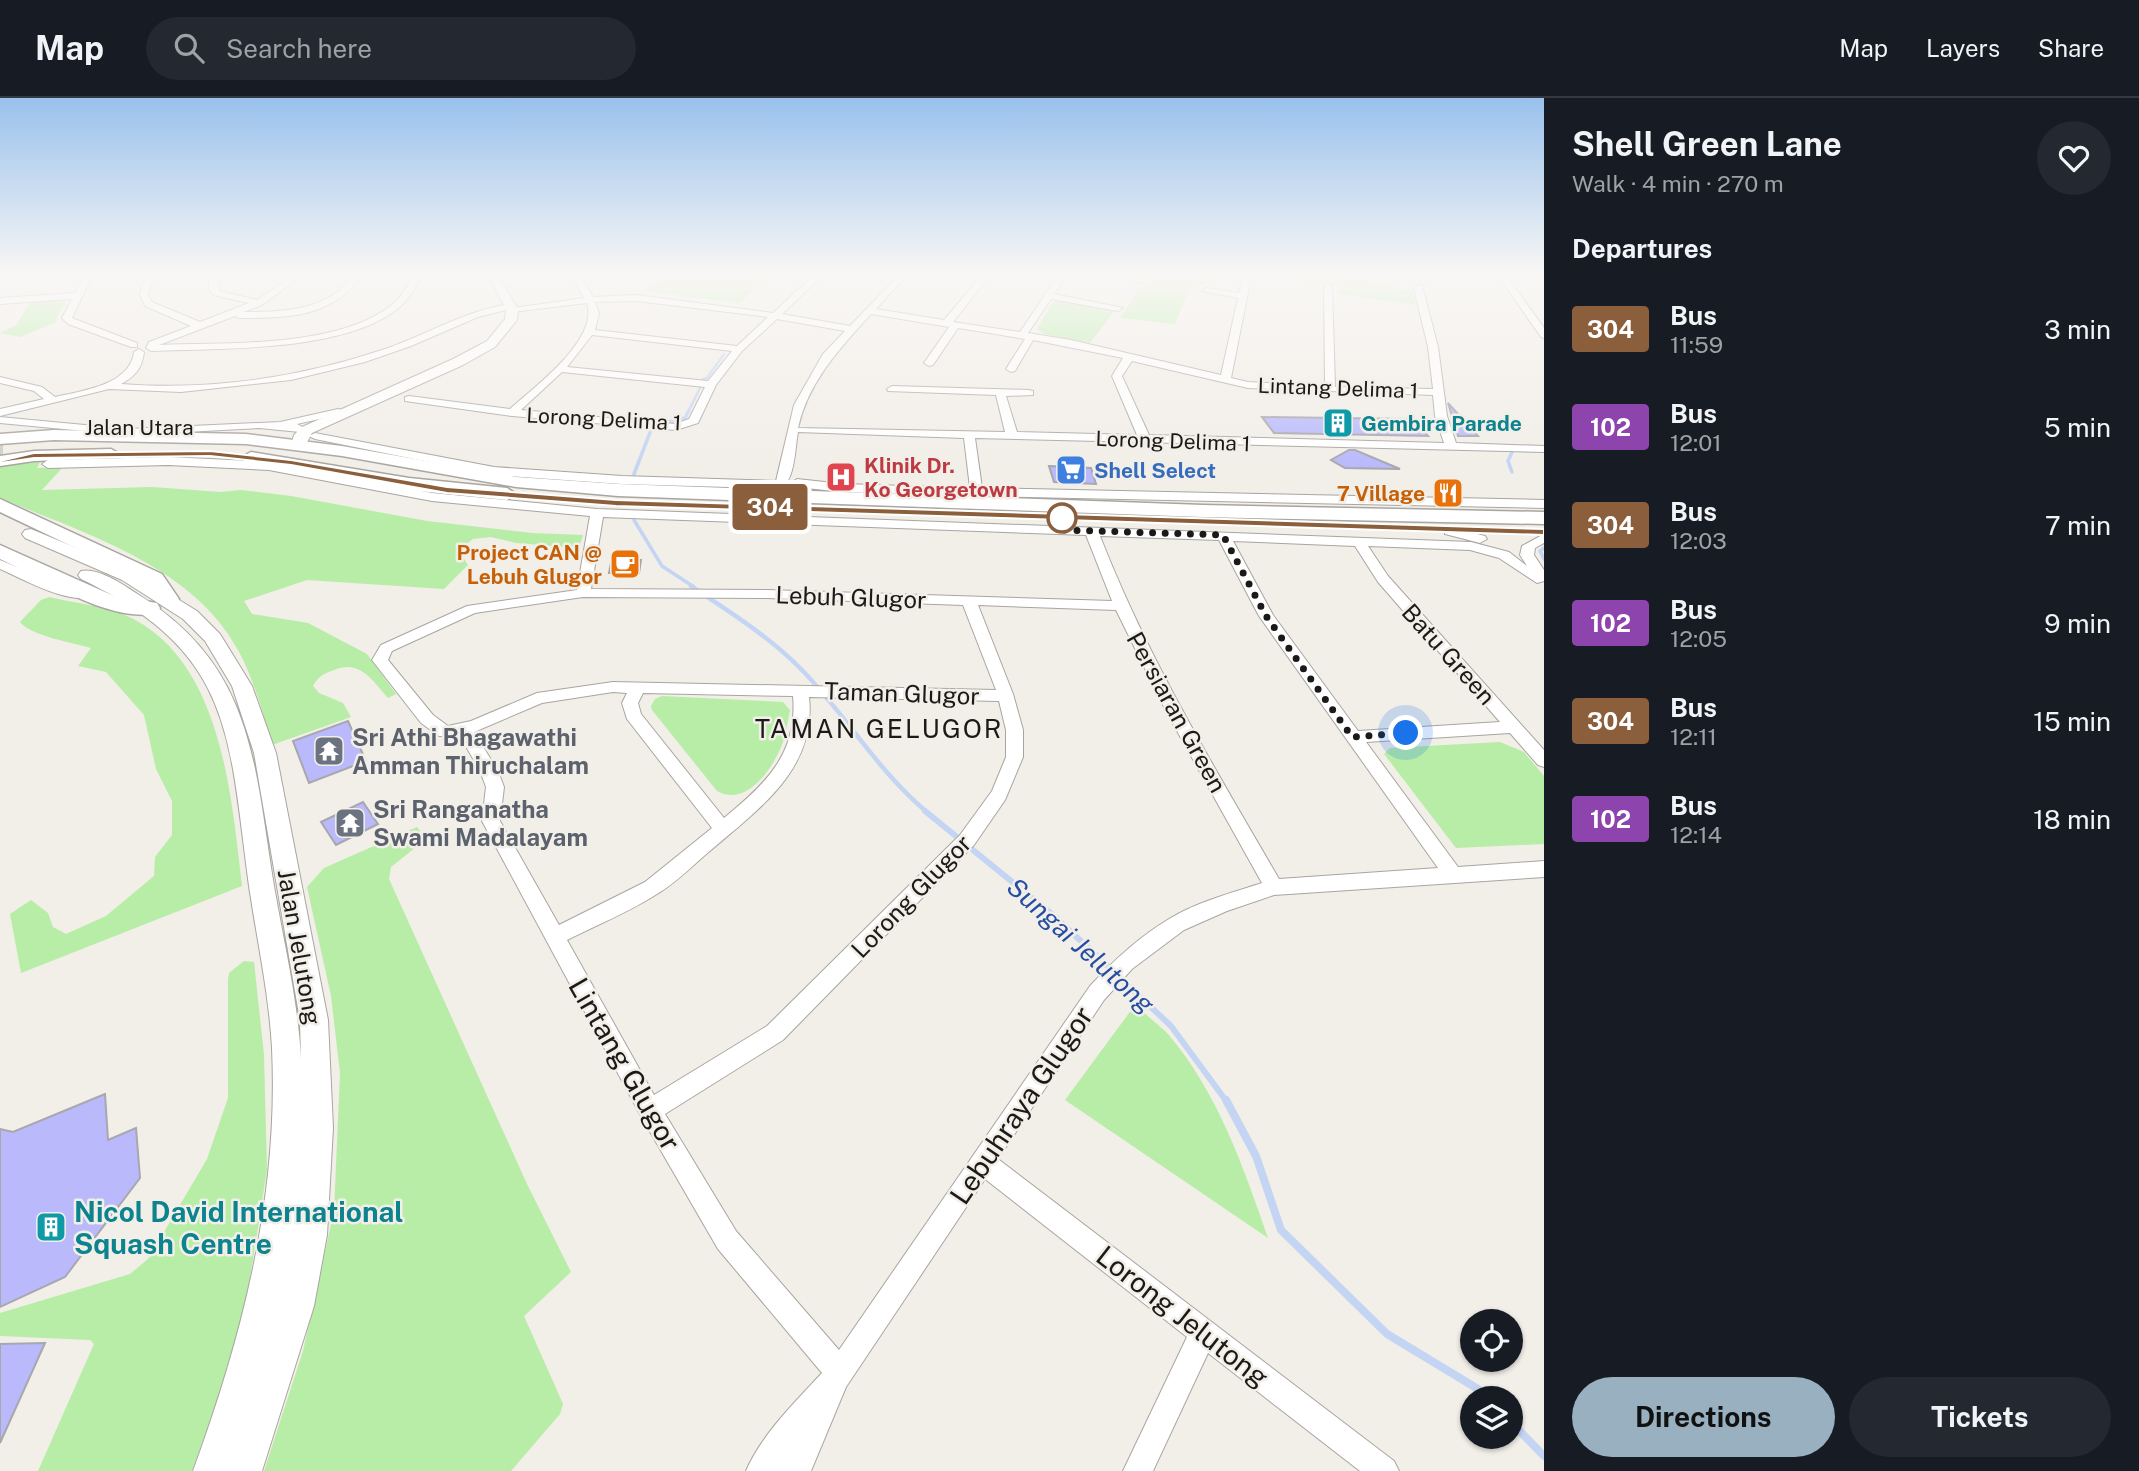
<!DOCTYPE html>
<html lang="en">
<head>
<meta charset="utf-8">
<style>
	body { margin:0; font-family:"Public Sans",sans-serif; background:#242831; color:#f1f3f6; height:100vh; display:flex; flex-direction:column; font-size:26px; white-space:nowrap }
	* { box-sizing:border-box; margin:0 }
	p { font-size:23px; color:#9ea1a6 }
	.icon { flex:none; width:38px; height:38px; fill:none; stroke:currentColor; stroke-width:2; stroke-linecap:round; stroke-linejoin:round }
	.map { position:relative; flex:1; overflow:hidden }
	.drawer { display:flex; flex-direction:column; background:#171b24; width:595px }
	.drawer>* { flex:none }
	.badge { padding:0 14px; border-radius:5px; font-size:24px; line-height:46px }
	.tools { position:absolute; left:1460px; top:1211px; display:grid; gap:14px }
	.tools a { display:grid; place-items:center; width:63px; height:63px; border-radius:50%; background:#171b24; box-shadow:0 2px 5px #0004; font-size:35px }
	.you { position:absolute; width:35px; height:35px; margin:-18px; border:5px solid #fff; border-radius:50%; background:#1a73e8; box-shadow:0 0 0 10px #1a73e833 }
	.map>.badge { position:absolute; translate:-50% -50%; box-shadow:0 0 0 4px #fff }
	h2 { padding:0 28px; font-size:26px; line-height:63px }
	.round { display:grid; place-items:center; flex:none; width:74px; height:74px; border-radius:37px; background:#242831 }
	.headline { display:flex; align-items:center; justify-content:space-between; height:119px; padding:0 28px }
	h1 { font-size:33px; font-weight:700; line-height:52px }
	.primary-button { display:flex; gap:14px; margin-top:auto; padding:14px 28px }
	.primary-button a { flex:1; height:80px; border-radius:42px; background:#98b0bf; color:#111; font-size:28px; font-weight:700; line-height:80px; text-align:center }
	.primary-button a+a { background:#242831; color:#f1f3f6 }
	ul { padding:0; list-style:none }
	li { display:flex; align-items:center; gap:21px; height:98px; padding:0 28px }
	li div { flex:1 }
	li b { display:block; font-size:26px }
	li em { font-style:normal }
	li .badge { min-width:77px; font-weight:700; text-align:center }
	header { display:flex; align-items:center; gap:42px; box-sizing:border-box; height:98px; padding:0 35px; background:#171b24; border-bottom:2px solid #363941 }
	header strong { font-size:33px }
	nav { display:flex; gap:38px; margin-inline-start:auto; font-size:24px }
	.search { width:490px; height:63px; background:#242831; display:flex; align-items:center; gap:18px; box-sizing:border-box; padding:0 24px; border-radius:38px; color:#9ea1a6; font-size:26px }
	main { display:flex; flex:1; min-height:0 }
	.map>svg:first-child { display:block }
	.green { fill:#b7eda6 }
	.lines { fill:none; stroke-linecap:round; stroke-linejoin:round }
	.stream-far4 { stroke:#c4d5f4; stroke-width:2.5 }
	.stream-far3 { stroke:#c4d5f4; stroke-width:3.5 }
	.stream-far2 { stroke:#c4d5f4; stroke-width:4.5 }
	.stream-far1 { stroke:#c4d5f4; stroke-width:6 }
	.stream { stroke:#c4d5f4; stroke-width:8 }
	.building { fill:#b9b9fc; stroke:#a7a7ad; stroke-width:2 }
	.highway-tunnel { stroke:#d2cec9; stroke-width:18; stroke-dasharray:18 10; stroke-linecap:butt }
	.minor-casing { stroke:#a9a5a0; stroke-width:2 }
	.major-casing { stroke:#a9a5a0; stroke-width:2 }
	.highway-casing { stroke:#a9a5a0; stroke-width:3 }
	.minor { fill:#fff; fill-rule:evenodd }
	.major { fill:#fff; fill-rule:evenodd }
	.highway { fill:#fff; fill-rule:evenodd }
	.line { fill:#8b5e3c; stroke:#fff; stroke-width:2 }
	.walk { stroke:#1c1a18; stroke-width:7; stroke-dasharray:0 12.6 }
	.stop-dot { fill:#fff; stroke:#8b5e3c; stroke-width:3.5 }
	.labels { text-anchor:middle; dominant-baseline:central; stroke-width:5; stroke-linejoin:round; paint-order:stroke }
	.far-street-label { font-size:21px; fill:#1c1a18; stroke:#f2eee8 }
	.far-culture-label { font-size:21px; font-weight:bold; fill:#0d838f; stroke:#f2eee8; text-anchor:start }
	.far-health-label { font-size:21px; font-weight:bold; fill:#be3a42; stroke:#f2eee8; text-anchor:start }
	.far-shop-label { font-size:21px; font-weight:bold; fill:#366cbe; stroke:#f2eee8; text-anchor:start }
	.far-food-label { font-size:21px; font-weight:bold; fill:#c56008; stroke:#f2eee8; text-anchor:end }
	.street-label { font-size:24px; fill:#1c1a18; stroke:#f2eee8 }
	.worship-label { font-size:24px; font-weight:bold; fill:#5b616d; stroke:#f2eee8; text-anchor:start }
	.neighbourhood-label { font-size:26px; letter-spacing:2px; fill:#1c1a18; stroke:#f2eee8 }
	.water-label { font-size:26px; font-style:italic; fill:#264da4; stroke:#f2eee8 }
	.near-street-label { font-size:28px; fill:#1c1a18; stroke:#f2eee8 }
	.near-culture-label { font-size:28px; font-weight:bold; fill:#0d838f; stroke:#f2eee8; text-anchor:start }
</style>
</head>
<body>
<header>
<strong>Map</strong>
<div class="search"><svg class="icon" aria-label="search" viewBox="0 0 24 24"><circle cx="10" cy="10" r="6"/><path d="M15 15l6 6"/></svg>Search here</div>
<nav><a>Map</a><a>Layers</a><a>Share</a></nav>
</header>
<main>
<div class="map">
<svg width="1544" height="1373" viewBox="0 0 1544 1373">
	<rect width="100%" height="100%" fill="#f2eee8"/>
	<!-- green -->
	<path class="green" d="M666 176H772L739 205 643 193Z
		M1161 176H1215L1213 181 1188 193 1175 226 1120 220 1139 191Z
		M1284 176H1344L1412 193 1416 207 1337 196V188L1294 182V177Z
		M54 202 66 204 57 218 56 224 20 239 0 235 16 227 31 204Z
		M1060 202 1115 212 1090 245 1044 236 1037 231 1053 204Z
		M40 364 37 370 63 369 42 392 152 389 220 394 241 392 291 398 427 423 532 435 583 437 579 450 516 445 491 439 473 441 461 450V456L468 467 444 491 307 482 244 503 252 516 308 525 367 556 396 596 388 600C373 583 360 561 334 572 323 576 319 578 313 588L319 595 343 605 351 619 272 647C264 618 253 579 238 552 192 467 83 435 0 400V367Z
		M49 499C73 505 101 507 123 516 222 558 231 696 242 788L21 875 10 816 31 802 48 815 53 829 66 836 106 818 154 778 155 759 172 737V703L156 671 144 617 106 574 78 568 91 550C74 545 31 538 20 524L41 502Z
		M662 598 783 604 790 612C788 622 786 634 783 644 774 669 747 710 717 693L652 612 651 608 655 601Z
		M1500 644 1524 654 1544 678V746L1456 750 1384 656 1390 650Z
		M417 729 426 741 391 769 389 781 527 1086 571 1174 524 1218 563 1306 560 1316 511 1373H264L303 1253 334 1113 340 975 331 898 307 789 324 770Z
		M244 863 254 864 264 957 267 1072 248 1193 222 1290 192 1373H38L94 1246 90 1242 0 1238V1215L130 1176 148 1161 207 1061 228 1000V881L229 875Z
		M1135 907C1146 917 1158 926 1168 936 1218 995 1243 1068 1268 1140L1065 1002Z"/>
	<g class="lines">
		<!-- stream-far4 -->
		<path class="stream-far4" d="M703 281 707 280 724 256
			M688 314 700 290 698 287"/>
		<!-- stream-far3 -->
		<path class="stream-far3" d="M664 325 685 320 689 312
			M1512 354 1508 363 1512 374
			M634 376 651 332
			M634 422 662 468 694 489
			M1544 450 1540 453 1544 461"/>
		<!-- stream-far2 -->
		<path class="stream-far2" d="M691 488C728 513 767 537 799 569 845 615 877 673 928 715"/>
		<!-- stream-far1 -->
		<path class="stream-far1" d="M925 713 1053 817 1112 872
			M1119 879 1171 928 1227 1004"/>
		<!-- stream -->
		<path class="stream" d="M1226 1002 1256 1058 1281 1132 1387 1236 1478 1291 1487 1300
			M1510 1323 1544 1358"/>
	</g>
	<!-- building -->
	<path class="building" d="M1448 305 1478 338H1458Z
		M1262 319 1413 321 1428 338 1274 335Z
		M1349 352H1355L1400 371 1345 370 1331 362Z
		M1049 368 1091 370 1096 386 1054 384Z
		M613 455H636L635 462H641L639 475H609Z
		M348 623 366 663 309 685 293 643Z
		M363 704 378 726 336 747 321 724Z
		M105 996 108 1042 136 1030 140 1080 65 1179 0 1209V1031L13 1034Z
		M45 1245 0 1345V1246Z"/>
	<g class="lines">
		<!-- highway-tunnel -->
		<path class="highway-tunnel" d="M0 352H3"/>
		<!-- minor casing -->
		<g class="minor-casing">
			<path id="minor" d="M85 176H93L72 220 137 245V249H131L68 226 62 220 72 201 0 206V200L75 195Z
				M146 176H154L148 196 152 204 200 224 249 205 213 197 209 192 210 176H218L219 193 257 202 295 176H304L262 207 243 214C284 214 329 213 354 176H362C334 220 287 220 239 220L235 218 159 247C225 244 345 251 396 203 404 195 409 185 414 176H422C417 187 411 199 402 207 350 255 219 250 151 253L146 250 149 244 191 228 145 208 140 196Z
				M571 176H579L593 199 636 197 773 215 815 176H824L782 216 850 228 900 176H908L876 211 944 222 983 176H991L953 224 1020 234 1059 176H1067L1054 196 1123 210 1118 213 1051 201 1028 235 1071 242 1221 277 1238 200 1202 193 1206 190 1239 195 1243 179 1241 176H1249L1251 179 1231 280 1248 284 1325 288 1324 189 1328 186 1332 189 1335 289 1433 291 1428 249 1414 191 1420 186 1424 189 1423 191 1438 249 1447 318 1456 345 1544 348V354L975 340 982 390 1544 402V410L983 398 984 404 978 408 974 407 971 398 843 394 797 389 791 385 797 381 843 386 970 390 964 340 798 334C794 356 796 388 772 397L766 393 768 390 622 386 494 377 315 341 309 338 315 335 494 369 622 378 776 383 794 307 823 256 845 233 777 221 742 253 716 287 698 325 676 332 512 318 405 303V299L409 298 510 311C534 289 599 242 587 205L512 214 507 211 584 200ZM636 203 753 217 768 219 737 248 595 232 599 215 595 204ZM871 216 949 229 924 265 929 268 933 267 958 230 1025 241 1006 271 1011 274 1015 273 1033 242 1123 260 1112 278 1137 337 1017 334 1006 298 1033 297V293L1029 292 892 288 887 291 888 293 996 297 1005 334 798 330C808 284 840 250 871 216ZM592 237 732 253 708 283 567 269ZM1132 263 1248 290 1433 297 1435 318 1444 345 1149 337 1122 278ZM562 274 705 289 689 321 675 326 521 312Z
				M1099 176H1118L1146 182 1142 185Z
				M1497 176H1505L1544 230V240L1541 239Z
				M503 207 508 210 506 212 478 219 411 248 365 264 291 282 181 294 109 291 0 318V311L44 301 34 293 0 285V279L42 289 55 299C82 293 130 287 134 254L139 251 144 254C142 270 136 278 121 286 211 293 303 279 388 250 427 236 462 215 503 207Z
				M338 311 342 312V316L297 326 306 331 300 334 259 330 127 337 0 325V319L127 331 280 324Z
				M168 359 269 364 432 395 597 411 1471 444 1509 454 1527 468 1520 457 1522 448 1544 436V445L1535 450 1534 457 1544 472V483L1537 485 1499 460 1470 452 1368 448 1388 478 1544 652V669L1538 667 1510 635 1366 644 1458 769 1544 763V779L1274 797 1227 813 1184 832 1132 871 1104 902 998 1061 1394 1363 1399 1373H1360L1208 1255 1153 1373H1123L1187 1239 985 1081 846 1289 811 1373H746C762 1336 795 1304 822 1275L718 1151 642 1020 482 723 486 689 480 673 460 638H439L421 625 372 562 381 547 467 508 577 492 590 418 432 403 269 372 168 367 48 370 42 366 48 362ZM603 419 1086 437 1112 503 767 492 591 491ZM1100 438 1219 442 1259 518 1438 770 1279 781C1214 669 1147 559 1100 438ZM1233 443 1355 448 1378 484 1500 624 1358 633 1273 517ZM583 499 767 500 963 507 996 592 613 584 537 595 471 623 448 628 433 617 388 562 392 553 475 515ZM978 507 1116 512 1167 615 1262 785C1231 795 1197 804 1169 821 1139 839 1113 863 1090 888L839 1252 736 1133 665 1016 783 942 974 747 1005 702 1023 659V632L1013 596ZM613 594 627 595 622 605 627 621 712 730 645 784 559 827 500 723 504 689 498 673 474 634 542 605ZM643 595 793 598C798 655 766 686 724 720L641 616 638 605ZM809 599 999 603 1006 632V659L992 693 960 737 767 928 654 997 567 842C597 827 629 814 657 796 676 785 694 766 711 752 760 710 817 670 809 599Z
				M1450 429 1485 438 1487 441 1480 445 1445 436V430Z
				M0 462 64 489 89 491 96 495C77 512 21 480 0 471Z"/>
		</g>
		<!-- major casing -->
		<g class="major-casing">
			<path id="major" d="M487 176H497L518 211 517 222 495 249 463 267 312 335 304 350H294L291 347 294 337 302 329 453 261 487 243 505 221 506 211Z
				M31 431 134 474 197 513 220 536 252 588 276 655 328 922 333 1030 327 1137 314 1208 262 1373H193C243 1237 279 1097 272 950 269 896 257 842 249 788 228 636 235 555 81 481L78 477 81 473C98 469 124 487 139 497 254 569 254 665 274 788 284 845 298 903 301 961L300 922 254 655 232 588 205 543 183 521 122 482 25 440 22 436 25 432Z"/>
		</g>
		<!-- highway casing -->
		<g class="highway-casing">
			<path id="highway" d="M54 332 246 336 342 348 516 379 618 386 1203 407 1544 414V426L1203 419 618 398 516 389 342 358 246 346 54 342 0 346V336Z
				M111 351 120 356 117 360 34 363 0 368V358L34 353Z
				M251 354 409 380 507 390 516 396 507 402 409 392 245 363 242 359Z
				M0 401 162 476 179 501 176 506H160L147 484 0 414Z
				M0 447 114 498 157 505 160 510 157 515C111 526 41 480 0 461Z"/>
		</g>
		<!-- minor -->
		<use href="#minor" class="minor"/>
		<!-- major -->
		<use href="#major" class="major"/>
		<!-- highway -->
		<use href="#highway" class="highway"/>
	</g>
	<!-- sky -->
	<linearGradient id="sky" x2="0" y2="1"><stop stop-color="#99c1ed"/><stop offset="0.48" stop-color="#f9f7f5"/><stop offset="1" stop-color="#f9f7f5" stop-opacity="0"/></linearGradient>
	<rect width="1544" height="368" fill="url(#sky)"/>
	<!-- line -->
	<path class="line" d="M210 353 291 362 447 389 616 402 1544 431V437L616 408 447 395 291 367 210 358 34 360 0 365V363L34 355Z"/>
	<g class="lines">
		<!-- walk -->
		<path class="walk" d="M1062 420 1064 432 1223 437 1266 518 1352 639 1406 635"/>
	</g>
	<!-- icons -->
	<defs>
		<g id="building-square" transform="scale(1.575)"><rect x="-9" y="-9" width="18" height="18" rx="4" fill="#0f9aa8" stroke="#f2eee8"/><path d="M-4-6H4V6H1V3H-1V6H-4ZM-2.5-4.3h1.7v1.8h-1.7ZM.8-4.3h1.7v1.8H.8ZM-2.5-1h1.7V.8h-1.7ZM.8-1h1.7V.8H.8Z" fill="#fff"/></g>
		<g id="supermarket-square" transform="scale(1.575)"><rect x="-9" y="-9" width="18" height="18" rx="4" fill="#3f7fe0" stroke="#f2eee8"/><path d="M-6-5.5h2.5l.6 2H6L4.5 2H-2.5L-4.4-4H-6ZM-1.5 3.2a1.3 1.3 0 1 0 .1 0ZM3 3.2a1.3 1.3 0 1 0 .1 0Z" fill="#fff"/></g>
		<g id="hospital-square" transform="scale(1.575)"><rect x="-9" y="-9" width="18" height="18" rx="4" fill="#e0444e" stroke="#f2eee8"/><path d="M-5-5h3v3.5h4V-5h3V5h-3V1.5h-4V5h-3Z" fill="#fff"/></g>
		<g id="restaurant-square" transform="scale(1.575)"><rect x="-9" y="-9" width="18" height="18" rx="4" fill="#e8710a" stroke="#f2eee8"/><path d="M-5-6h1v4h1v-4h1v4h1v-4h1v5L-1.5 .5V6h-2V.5L-5-1ZM5-6V6H3V1.5H1.5Q1.5-4 5-6Z" fill="#fff"/></g>
		<g id="cafe-square" transform="scale(1.575)"><rect x="-9" y="-9" width="18" height="18" rx="4" fill="#e8710a" stroke="#f2eee8"/><path d="M-5.5-4.5H6V0H3Q3 3.5 0 3.5H-2.5Q-5.5 3.5-5.5 0ZM3-3.2v2h1.7v-2ZM-6 4.5H4V6H-6Z" fill="#fff"/></g>
		<g id="temple-square" transform="scale(1.575)"><rect x="-9" y="-9" width="18" height="18" rx="4" fill="#6b7280" stroke="#f2eee8"/><path d="M0-6L5-2H3V0L6.5 2.5H4V6H1.5V3h-3V6H-4V2.5H-6.5L-3 0V-2H-5Z" fill="#fff"/></g>
	</defs>
	<g fill-rule="evenodd">
		<use href="#building-square" x="1338" y="325"/>
		<use href="#supermarket-square" x="1071" y="372"/>
		<use href="#hospital-square" x="841" y="379"/>
		<use href="#restaurant-square" x="1448" y="395"/>
		<use href="#cafe-square" x="625" y="466"/>
		<use href="#temple-square" x="329" y="653"/>
		<use href="#temple-square" x="350" y="725"/>
		<use href="#building-square" x="51" y="1129"/>
	</g>
	<!-- markers -->
	<circle class="stop-dot" cx="1062" cy="420" r="14"/>
	<g class="labels">
		<!-- far-street labels -->
		<g class="far-street-label">
			<text transform="translate(1338 290) rotate(2)">Lintang Delima 1</text>
			<text transform="translate(604 321) rotate(3)">Lorong Delima 1</text>
			<text x="139" y="329">Jalan Utara</text>
			<text transform="translate(1173 343) rotate(2)">Lorong Delima 1</text>
		</g>
		<!-- far-culture labels -->
		<g class="far-culture-label">
			<text x="1361" y="325">Gembira Parade</text>
		</g>
		<!-- far-health labels -->
		<g class="far-health-label">
			<text x="864" y="367">Klinik Dr.<tspan x="864" dy="24">Ko Georgetown</tspan></text>
		</g>
		<!-- far-shop labels -->
		<g class="far-shop-label">
			<text x="1094" y="372">Shell Select</text>
		</g>
		<!-- far-food labels -->
		<g class="far-food-label">
			<text x="1425" y="395">7 Village</text>
			<text x="602" y="454">Project CAN @<tspan x="602" dy="24">Lebuh Glugor</tspan></text>
		</g>
		<!-- street labels -->
		<g class="street-label">
			<text transform="translate(851 499) rotate(2)">Lebuh Glugor</text>
			<text transform="translate(1449 556) rotate(48)">Batu Green</text>
			<text transform="translate(902 595) rotate(2)">Taman Glugor</text>
			<text transform="translate(1177 614) rotate(61)">Persiaran Green</text>
			<text transform="translate(911 798) rotate(-46)">Lorong Glugor</text>
			<text transform="translate(300 849) rotate(80)">Jalan Jelutong</text>
		</g>
		<!-- worship labels -->
		<g class="worship-label">
			<text x="352" y="639">Sri Athi Bhagawathi<tspan x="352" dy="28">Amman Thiruchalam</tspan></text>
			<text x="373" y="711">Sri Ranganatha<tspan x="373" dy="28">Swami Madalayam</tspan></text>
		</g>
		<!-- neighbourhood labels -->
		<g class="neighbourhood-label">
			<text x="879" y="630">TAMAN GELUGOR</text>
		</g>
		<!-- water labels -->
		<g class="water-label">
			<text transform="translate(1081 847) rotate(42)">Sungai Jelutong</text>
		</g>
		<!-- near-street labels -->
		<g class="near-street-label">
			<text transform="translate(625 966) rotate(60)">Lintang Glugor</text>
			<text transform="translate(1021 1007) rotate(-56)">Lebuhraya Glugor</text>
			<text transform="translate(1183 1218) rotate(38)">Lorong Jelutong</text>
		</g>
		<!-- near-culture labels -->
		<g class="near-culture-label">
			<text x="74" y="1113">Nicol David International<tspan x="74" dy="32">Squash Centre</tspan></text>
		</g>
	</g>
</svg>
<div class="tools">
<a><svg class="icon" aria-label="locate" viewBox="0 0 24 24"><circle cx="12" cy="12" r="6"/><path d="M12 2v4M12 18v4M2 12h4M18 12h4"/></svg></a>
<a><svg class="icon" aria-label="layers" viewBox="0 0 24 24"><path d="M12 4l9 5-9 5-9-5zM3 14l9 5 9-5"/></svg></a>
</div>
<div class="you" style="left:1406px;top:635px"></div>
<b class="badge" style="left:770px;top:409px;background:#8b5e3c;color:#fff">304</b>
</div>
<section class="drawer">
<div class="headline"><div><h1>Shell Green Lane</h1><p>Walk · 4 min · 270 m</p></div><a class="round"><svg class="icon" aria-label="heart" viewBox="0 0 24 24"><path d="M12 20l-8-8c-3-5 5-10 8-4 3-6 11-1 8 4z"/></svg></a></div>
<h2>Departures</h2>
<ul>
<li><span class="badge" style="background:#8b5e3c;color:#fff">304</span><div><b>Bus</b><p>11:59</p></div><em>3 min</em></li>
<li><span class="badge" style="background:#8e44ad;color:#fff">102</span><div><b>Bus</b><p>12:01</p></div><em>5 min</em></li>
<li><span class="badge" style="background:#8b5e3c;color:#fff">304</span><div><b>Bus</b><p>12:03</p></div><em>7 min</em></li>
<li><span class="badge" style="background:#8e44ad;color:#fff">102</span><div><b>Bus</b><p>12:05</p></div><em>9 min</em></li>
<li><span class="badge" style="background:#8b5e3c;color:#fff">304</span><div><b>Bus</b><p>12:11</p></div><em>15 min</em></li>
<li><span class="badge" style="background:#8e44ad;color:#fff">102</span><div><b>Bus</b><p>12:14</p></div><em>18 min</em></li>
</ul>
<div class="primary-button"><a>Directions</a><a>Tickets</a></div>
</section>
</main>
</body>
</html>
